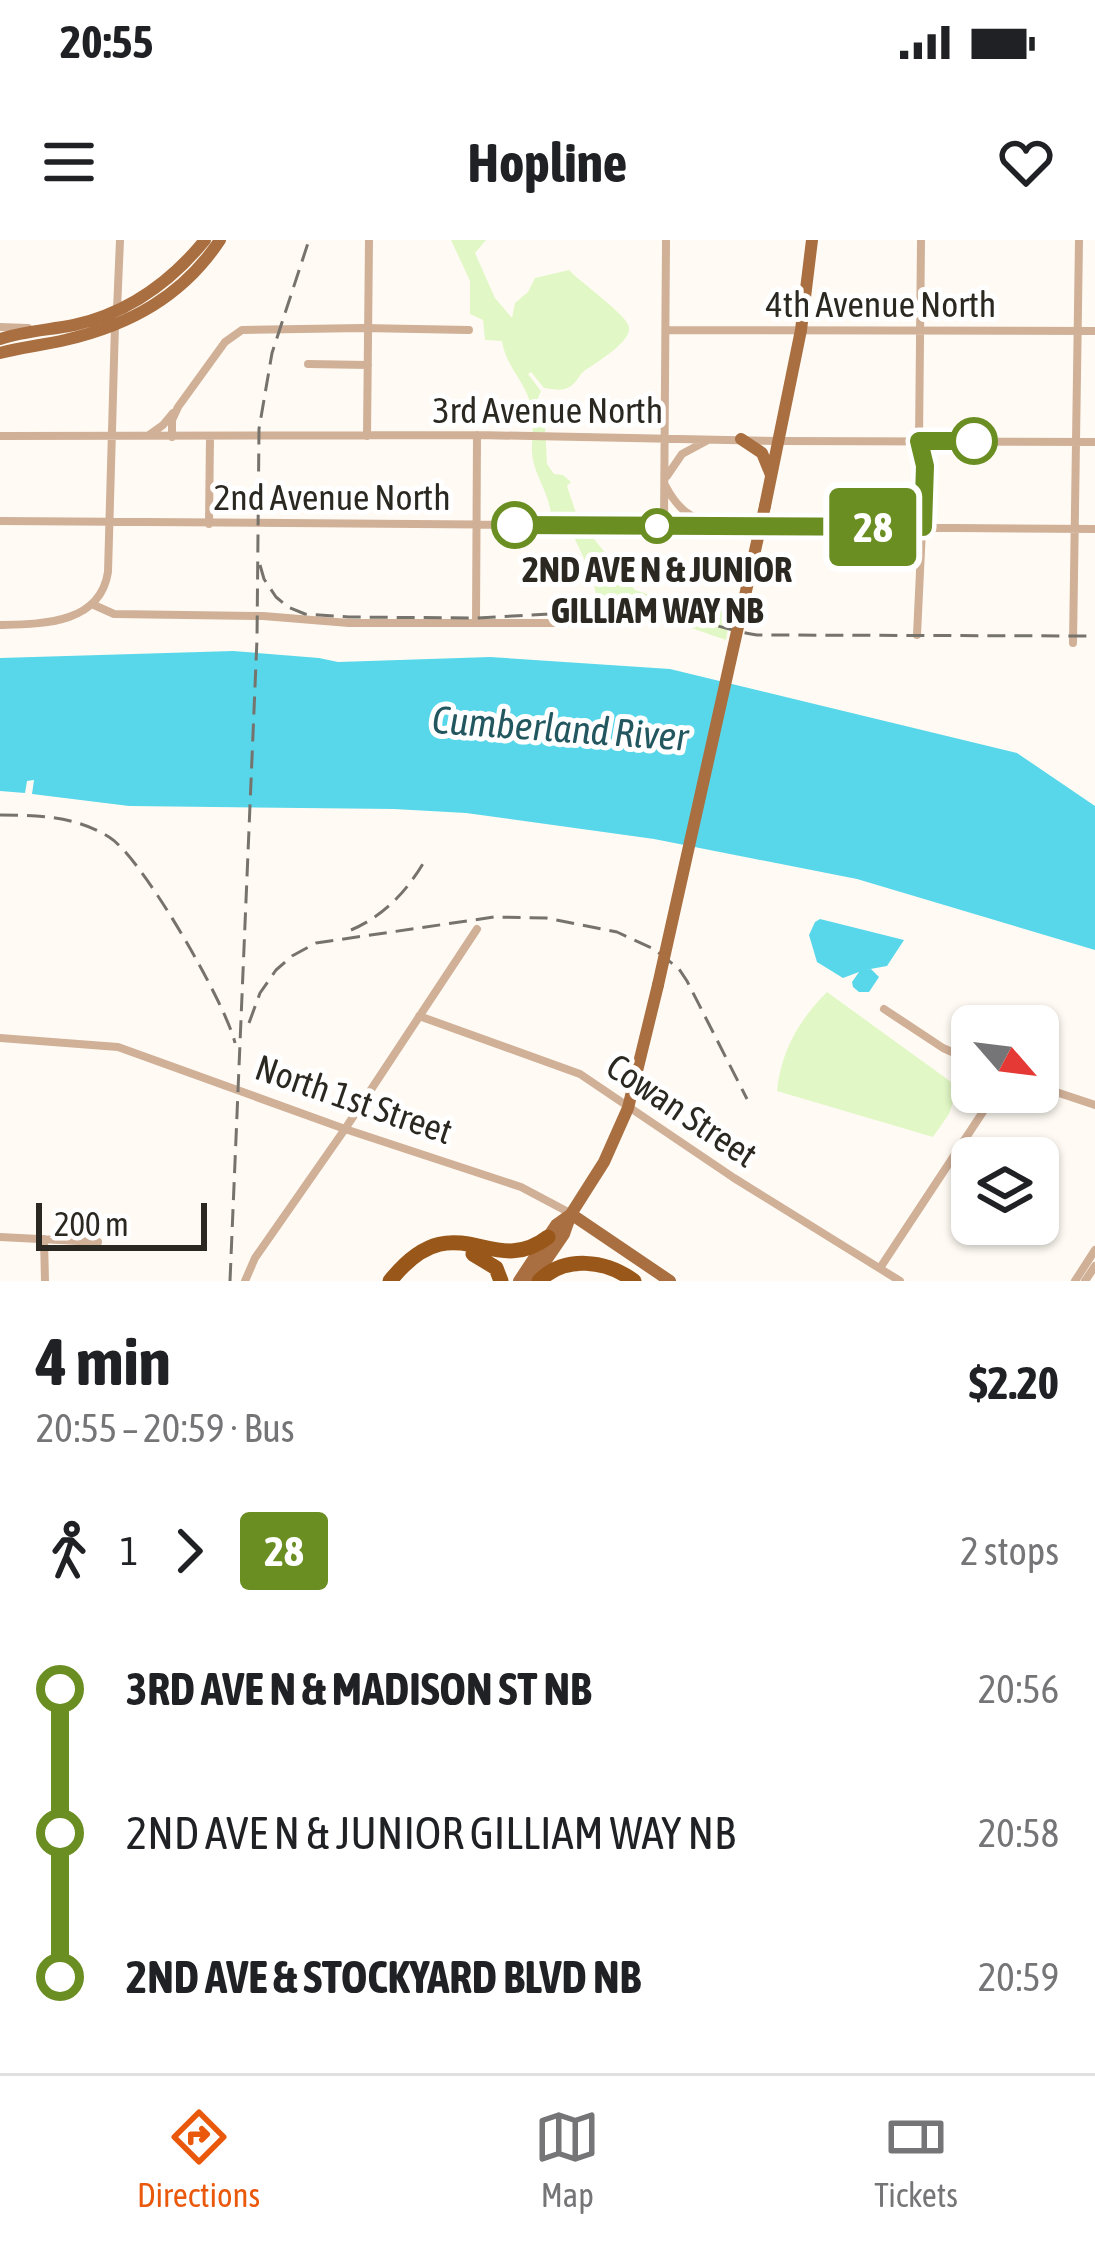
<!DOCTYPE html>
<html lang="en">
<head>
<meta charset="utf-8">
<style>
	body { margin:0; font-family:"Asap Condensed",sans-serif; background:#f2f2f2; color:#202124; height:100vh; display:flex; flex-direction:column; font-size:45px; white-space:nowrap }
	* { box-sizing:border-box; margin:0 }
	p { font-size:39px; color:#757577 }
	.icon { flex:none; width:66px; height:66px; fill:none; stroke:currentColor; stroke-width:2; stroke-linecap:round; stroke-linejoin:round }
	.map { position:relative; height:1041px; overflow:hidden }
	.sheet { display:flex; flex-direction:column; background:#fff; flex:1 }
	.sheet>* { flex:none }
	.badge { padding:0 24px; border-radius:9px; font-size:42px; line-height:78px }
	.needle { width:78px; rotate:118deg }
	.tools { position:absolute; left:951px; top:765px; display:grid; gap:24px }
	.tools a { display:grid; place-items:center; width:108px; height:108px; border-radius:18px; background:#fff; box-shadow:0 3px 9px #0004; font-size:60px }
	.scale { position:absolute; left:36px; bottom:30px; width:171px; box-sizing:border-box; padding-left:12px; border:6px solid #2b2821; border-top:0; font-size:33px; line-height:42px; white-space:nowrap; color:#2b2821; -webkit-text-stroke:9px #fff; paint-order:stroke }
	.map>.badge { position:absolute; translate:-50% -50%; box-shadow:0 0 0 6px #fff }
	.legs { display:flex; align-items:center; gap:18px; height:132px; padding:0 36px; font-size:39px }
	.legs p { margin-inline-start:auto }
	.head { display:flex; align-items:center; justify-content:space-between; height:204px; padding:0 36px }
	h1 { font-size:66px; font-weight:700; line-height:90px }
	ul { padding:0 36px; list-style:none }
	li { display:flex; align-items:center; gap:42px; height:144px; font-size:45px }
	li i { display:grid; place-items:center; width:18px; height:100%; margin:0 15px; background:currentColor }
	li i::after { content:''; width:30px; height:30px; margin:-15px; border:9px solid; border-radius:50%; background:#fff }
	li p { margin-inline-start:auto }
	li:first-child i { background:linear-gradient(#0000 50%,currentColor 0) }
	li:last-child i { background:linear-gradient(currentColor 50%,#0000 0) }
	.status { display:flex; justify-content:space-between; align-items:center; height:84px; padding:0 60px; background:#fff; direction:ltr }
	.status svg { height:33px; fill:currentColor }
	header { display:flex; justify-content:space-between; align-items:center; height:156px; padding:0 36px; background:#fff; font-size:54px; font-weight:700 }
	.tab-bar { display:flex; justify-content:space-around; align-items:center; height:168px; border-top:3px solid #e0e0e0; background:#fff; font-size:33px; color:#757577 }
	.tab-bar a { display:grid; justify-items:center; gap:6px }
	.tab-bar .active { color:#ea580c }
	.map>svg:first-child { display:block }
	.green { fill:#e1f7c5 }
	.water { fill:#59d7ea }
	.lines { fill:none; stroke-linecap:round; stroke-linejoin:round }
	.minor { stroke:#d1b098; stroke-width:8 }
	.major { stroke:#a96f41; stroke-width:12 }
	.highway { stroke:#99571a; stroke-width:15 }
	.rail { stroke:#76736c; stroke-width:3; stroke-dasharray:18 9; stroke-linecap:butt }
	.major-bridge { stroke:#a96f41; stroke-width:12 }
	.line-1-casing { stroke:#fff; stroke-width:27 }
	.line-1 { stroke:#6b8e23; stroke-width:18 }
	.stop-1-dot { fill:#fff; stroke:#6b8e23; stroke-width:6 }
	.labels { text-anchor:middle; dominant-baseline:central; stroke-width:10; stroke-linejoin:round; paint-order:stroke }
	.street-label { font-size:36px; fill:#2b2821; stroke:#fff }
	.stop-label { font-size:36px; font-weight:bold; fill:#2b2821; stroke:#fff }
	.water-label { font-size:39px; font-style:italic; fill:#225760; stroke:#fff }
</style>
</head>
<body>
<div class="status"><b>20:55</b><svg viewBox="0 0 49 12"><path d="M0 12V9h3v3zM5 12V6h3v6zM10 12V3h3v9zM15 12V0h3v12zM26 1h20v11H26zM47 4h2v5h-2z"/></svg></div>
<header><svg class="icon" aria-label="menu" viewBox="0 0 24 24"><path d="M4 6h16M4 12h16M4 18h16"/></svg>Hopline<svg class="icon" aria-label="heart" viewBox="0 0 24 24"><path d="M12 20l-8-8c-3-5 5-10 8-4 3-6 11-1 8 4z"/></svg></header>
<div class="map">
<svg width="1095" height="1041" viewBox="0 0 1095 1041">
	<rect width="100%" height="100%" fill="#fffbf4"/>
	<!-- green -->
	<path class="green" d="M451 0H486L475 13 495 58 512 78 515 63 528 52 535 38 569 30C580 42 627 75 629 87 632 102 594 124 584 131 579 135 577 142 571 146 563 152 554 149 544 148L531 132 528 134 541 151 534 167 544 166 547 224 554 234 563 235 571 242 567 246 578 279 635 350 680 365 731 371 726 400C699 391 669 378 640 378 628 378 616 383 601 383L593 338 573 295 551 278C551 254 533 235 532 212 531 190 537 177 527 154 518 134 505 122 502 101L485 100 483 80 470 74V41Z
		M827 752 958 847 949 874 933 897 777 851C781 811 799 780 827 752Z"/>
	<!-- water -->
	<path class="water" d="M233 411 319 418 338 422 490 417 670 429 1017 513 1095 566V710L857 639 654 599 466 573 394 569 129 566 32 554 34 540 27 541 25 553 0 551V418Z
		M820 679 904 700 887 726 865 730 871 729 879 737 869 752H859L853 747 852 742 859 732 843 738 817 722 809 695 815 682Z"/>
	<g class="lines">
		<!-- minor -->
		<path class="minor" d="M117 70 120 0
			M0 87 28 88
			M666 90 1095 91
			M308 124 368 125
			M149 195 163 185 173 173
			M0 196 477 195 779 201 1095 202
			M367 196 369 0
			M172 197V180L178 167 225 102 242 90 363 88 469 90
			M667 236 682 214 708 200
			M665 245C676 266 687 277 711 284
			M0 281 1095 289
			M209 284 210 197
			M664 287 666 0
			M94 365 114 374 263 376 349 383H587
			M476 383 477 195
			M0 385C43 384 100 384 108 332L115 85
			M917 395 925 226 919 201 921 0
			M1073 403 1079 0
			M884 769 943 808 972 821
			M419 776 580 834 734 938 900 1041
			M0 798 118 807 345 889 521 947 570 973
			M1038 846 1095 865
			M0 997 98 1002
			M44 999 45 1041
			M880 1028 996 852
			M245 1041 255 1018 345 889 477 689
			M1075 1041 1095 1010
			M1085 1041 1095 1026"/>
		<!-- major -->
		<path class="major" d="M0 99C24 91 49 90 74 85 128 73 170 43 205 0
			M0 113C22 107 44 105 65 100 130 85 183 56 220 0
			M741 199 762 213 771 235
			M765 266 801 90 812 0
			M571 974 670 1041
			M519 1041 556 985 570 975
			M532 1041 564 994 571 974 604 922 628 868 658 745"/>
		<!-- highway -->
		<path class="highway" d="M473 1014 496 1028 501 1041
			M390 1041C455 959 491 1041 548 997
			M539 1041C565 1015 606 1020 634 1041"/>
		<!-- rail -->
		<path class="rail" d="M260 325 264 339 276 357 288 367 305 374 349 377 476 378 645 369C684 373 719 389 757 395L1095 396
			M0 575C37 575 76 576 109 597 142 617 226 764 235 803
			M351 690C384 676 406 652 424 622
			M249 783 260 753 276 730 292 716 316 703 494 677 546 678 617 692 654 709 679 729 687 741 747 859
			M230 1041 257 399 259 189 272 113 309 0"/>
		<!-- major-bridge -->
		<path class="major-bridge" d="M658 745 765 266"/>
	</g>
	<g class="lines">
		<!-- line-1 casing -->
		<g class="line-1-casing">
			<path id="line-1" d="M515 285 923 287 925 226 919 201H974"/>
		</g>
		<!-- line-1 -->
		<use href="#line-1" class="line-1"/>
	</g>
	<!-- markers -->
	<g class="stop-1-dot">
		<circle cx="974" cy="201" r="21"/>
		<circle cx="515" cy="285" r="21"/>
		<circle cx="657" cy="286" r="15"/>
	</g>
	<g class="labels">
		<!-- street labels -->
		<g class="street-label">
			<text x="881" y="64">4th Avenue North</text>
			<text x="548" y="170">3rd Avenue North</text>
			<text x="332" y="257">2nd Avenue North</text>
			<text transform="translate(354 859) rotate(19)">North 1st Street</text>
			<text transform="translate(682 870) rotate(34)">Cowan Street</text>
		</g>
		<!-- stop labels -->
		<g class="stop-label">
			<text x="657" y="329">2ND AVE N &amp; JUNIOR<tspan x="657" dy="41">GILLIAM WAY NB</tspan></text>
		</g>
		<!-- water labels -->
		<g class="water-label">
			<text transform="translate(560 488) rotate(4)">Cumberland River</text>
		</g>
	</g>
</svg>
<div class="tools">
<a><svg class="needle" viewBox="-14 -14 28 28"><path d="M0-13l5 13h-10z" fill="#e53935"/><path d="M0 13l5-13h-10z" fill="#757577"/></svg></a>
<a><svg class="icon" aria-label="layers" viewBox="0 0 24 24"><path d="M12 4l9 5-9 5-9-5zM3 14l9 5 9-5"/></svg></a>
</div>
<div class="scale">200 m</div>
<b class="badge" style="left:873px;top:287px;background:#6b8e23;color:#fff">28</b>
</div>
<section class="sheet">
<div class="head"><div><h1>4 min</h1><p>20:55 – 20:59 · Bus</p></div><b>$2.20</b></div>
<div class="legs"><svg class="icon" aria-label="walk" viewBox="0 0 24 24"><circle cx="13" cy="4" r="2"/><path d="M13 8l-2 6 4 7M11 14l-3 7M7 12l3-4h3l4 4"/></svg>1<svg class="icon" aria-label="forward" viewBox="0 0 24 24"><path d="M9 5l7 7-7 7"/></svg><b class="badge" style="background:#6b8e23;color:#fff">28</b><p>2 stops</p></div>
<ul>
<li><i style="color:#6b8e23"></i><b>3RD AVE N &amp; MADISON ST NB</b><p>20:56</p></li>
<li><i style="color:#6b8e23"></i><span>2ND AVE N &amp; JUNIOR GILLIAM WAY NB</span><p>20:58</p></li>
<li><i style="color:#6b8e23"></i><b>2ND AVE &amp; STOCKYARD BLVD NB</b><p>20:59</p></li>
</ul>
</section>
<nav class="tab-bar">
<a class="active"><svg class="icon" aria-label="directions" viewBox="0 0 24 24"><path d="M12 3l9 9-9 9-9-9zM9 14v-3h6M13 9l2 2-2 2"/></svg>Directions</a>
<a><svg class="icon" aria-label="map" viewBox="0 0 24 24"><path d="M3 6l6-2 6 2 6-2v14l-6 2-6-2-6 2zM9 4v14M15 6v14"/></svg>Map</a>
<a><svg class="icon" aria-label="tickets" viewBox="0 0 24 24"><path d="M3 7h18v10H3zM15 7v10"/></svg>Tickets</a>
</nav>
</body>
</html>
